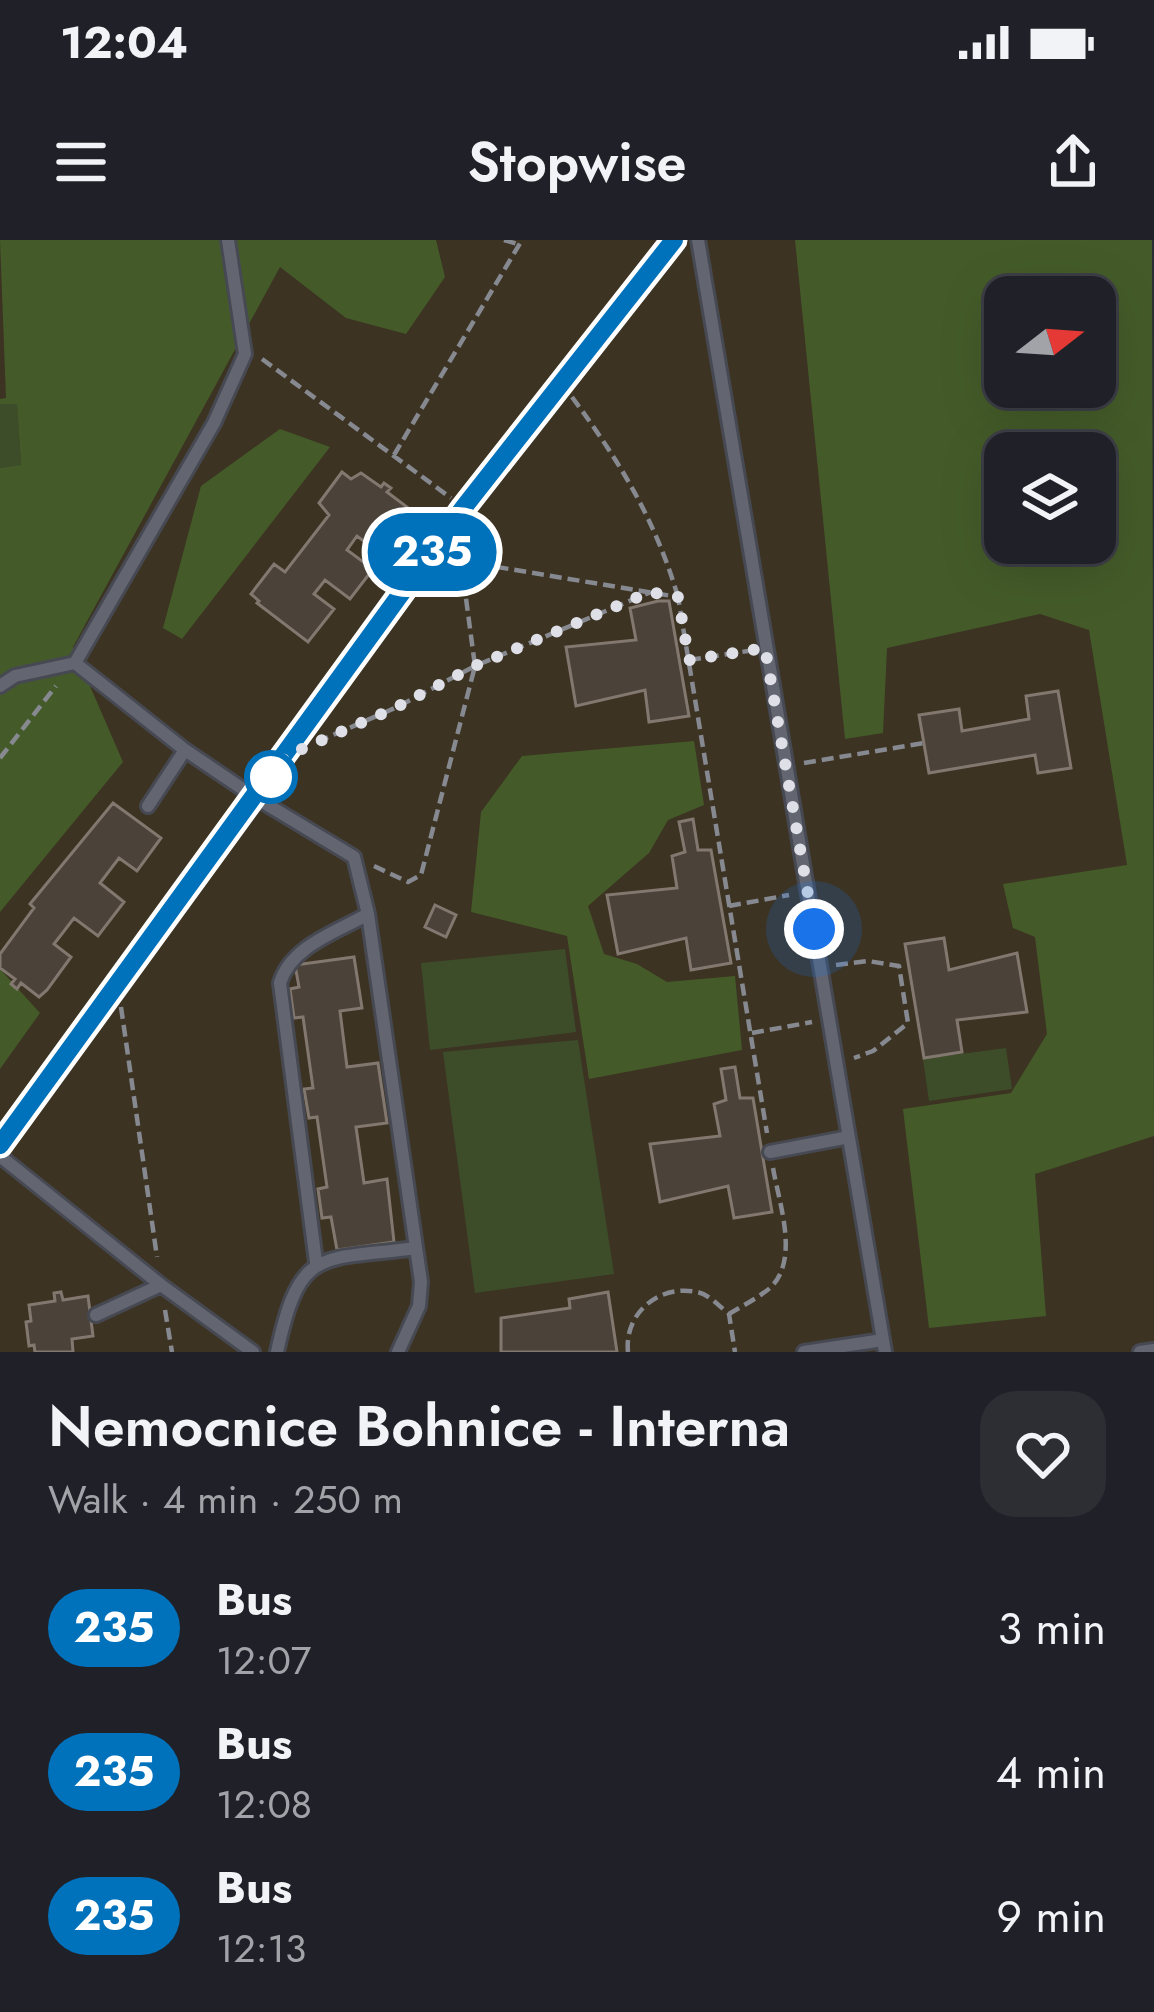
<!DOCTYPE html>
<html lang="en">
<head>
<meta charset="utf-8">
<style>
	body { margin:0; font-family:Jost,sans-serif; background:#2d2e34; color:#f1f3f6; height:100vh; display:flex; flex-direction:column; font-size:45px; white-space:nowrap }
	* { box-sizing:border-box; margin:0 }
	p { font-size:39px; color:#a2a3a8 }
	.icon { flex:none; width:66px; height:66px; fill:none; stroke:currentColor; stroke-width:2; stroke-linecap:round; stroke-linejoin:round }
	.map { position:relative; height:1112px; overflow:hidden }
	.side { display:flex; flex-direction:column; background:#202128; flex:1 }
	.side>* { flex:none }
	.badge { padding:0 24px; border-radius:39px; font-size:42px; line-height:78px }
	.needle { width:78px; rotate:73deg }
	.tools { position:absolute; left:984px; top:36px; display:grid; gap:24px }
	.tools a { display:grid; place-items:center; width:132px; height:132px; border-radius:24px; background:#202128; box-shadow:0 12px 48px #0002,0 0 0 3px #3d3e45; font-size:60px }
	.you { position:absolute; width:60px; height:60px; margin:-30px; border:9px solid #fff; border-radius:50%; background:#1a73e8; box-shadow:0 0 0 18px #1a73e833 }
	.map>.badge { position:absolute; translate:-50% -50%; box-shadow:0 0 0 6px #fff }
	.round { display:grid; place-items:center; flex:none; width:126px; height:126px; border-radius:36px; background:#2d2e34 }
	.overview { display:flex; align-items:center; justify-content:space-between; height:204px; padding:0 48px }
	h1 { font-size:57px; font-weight:600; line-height:90px }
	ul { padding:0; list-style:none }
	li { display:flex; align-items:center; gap:36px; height:144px; padding:0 48px }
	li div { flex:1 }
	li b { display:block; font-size:45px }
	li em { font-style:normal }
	li .badge { min-width:132px; font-weight:700; text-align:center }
	.status { display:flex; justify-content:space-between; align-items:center; height:84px; padding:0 60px; background:#202128; direction:ltr }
	.status svg { height:33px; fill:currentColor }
	header { display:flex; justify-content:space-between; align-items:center; height:156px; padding:0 48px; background:#202128; font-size:54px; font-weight:600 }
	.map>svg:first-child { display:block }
	.medical { fill:#3c3322; fill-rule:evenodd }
	.green { fill:#3d4d2a }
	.forest { fill:#445b29; fill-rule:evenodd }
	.building { fill:#4b423a; stroke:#82786f; stroke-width:3 }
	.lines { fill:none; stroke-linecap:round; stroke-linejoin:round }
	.service-casing { stroke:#474952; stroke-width:18 }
	.path { stroke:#878991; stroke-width:4.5; stroke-dasharray:12 6; stroke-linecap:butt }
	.service { stroke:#636671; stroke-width:12 }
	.line-casing { stroke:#fff; stroke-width:27 }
	.line { stroke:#0072bc; stroke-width:18 }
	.walk { stroke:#dfe0e7; stroke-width:12; stroke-dasharray:0 21.6 }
	.stop-dot { fill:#fff; stroke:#0072bc; stroke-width:6 }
</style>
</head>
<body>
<div class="status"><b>12:04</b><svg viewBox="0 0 49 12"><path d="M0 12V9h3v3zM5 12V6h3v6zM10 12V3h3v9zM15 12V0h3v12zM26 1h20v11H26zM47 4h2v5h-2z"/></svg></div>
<header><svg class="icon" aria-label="menu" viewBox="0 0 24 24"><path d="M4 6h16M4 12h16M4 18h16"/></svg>Stopwise<svg class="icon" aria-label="share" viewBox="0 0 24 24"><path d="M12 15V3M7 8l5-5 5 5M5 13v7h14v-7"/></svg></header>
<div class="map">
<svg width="1154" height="1112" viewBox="0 0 1154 1112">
	<rect width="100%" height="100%" fill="#2a2c36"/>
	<!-- medical -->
	<path class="medical" d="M0 0H1152L1154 1112H0ZM1005 57H1095V147H1005ZM1005 213H1095V303H1005Z"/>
	<!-- green -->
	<path class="green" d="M17 163 21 226 0 228V164Z
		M565 709 576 792 430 810 421 723Z
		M578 800 614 1034 475 1053 443 812Z
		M1006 808 1012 849 929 861 923 819Z"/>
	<!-- forest -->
	<path class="forest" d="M0 0H436L445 37 406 94 346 78 280 27 73 407 123 522 0 672V228L21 225 17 164H0V159L6 158Z
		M795 0H1152L1154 896 1035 934 1046 1076 929 1088 903 869 1011 853 1047 794 1035 697 1013 688 1003 644 1127 625 1089 390 1040 374 887 408 883 493 845 499ZM1095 57V147H1005V57ZM1095 213V303H1005V213Z
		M280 189 330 207 182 399 163 388 201 246Z
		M694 501 704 565 668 580 649 613 588 666 604 714 637 724 667 742 735 736 742 810 589 839 567 696 471 672 481 572 522 516Z
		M0 729 40 773 0 829Z"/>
	<!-- building -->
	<path class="building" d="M342 232 351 239 361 233 381 247 384 243 391 248 387 252 407 267 377 311 357 296 347 310 373 329 350 359 325 340 314 354 334 369 308 402 257 363 259 361 251 354 274 324 285 332 329 275 319 263Z
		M658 361H669L689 476 649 482 645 450 576 466 566 407 636 400 630 368Z
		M1058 451 1071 528 1038 533 1035 515 929 533 919 475 959 469 962 491 1029 479 1026 456Z
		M113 563 161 598 137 631 119 618 100 643 124 662 98 696 74 678 54 704 71 717 47 750 39 757 21 743 17 749 11 744 15 739 0 728V714L34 668 30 664Z
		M693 579 698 610H711L731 723 691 730 686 698 618 714 607 655 677 648 672 616 685 612 679 582Z
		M435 665 456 675 446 697 425 687Z
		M944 698 949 730 1017 713 1027 772 957 780 962 812 924 818 905 704Z
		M354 717 362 768 340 771 347 827 378 823 387 883 356 887 364 943 387 939 394 1002 337 1010 331 977 322 978 318 949 327 947 317 877 309 878 304 849 313 848 303 777 294 778 290 749 299 747 295 725Z
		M735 827 740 858H753L772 972 734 978 728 946 660 962 650 904 720 896 714 864 726 860 721 829Z
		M61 1052 63 1060 88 1056 93 1096 72 1099 73 1112H35L34 1105 29 1106 26 1082 31 1081 29 1065 55 1061 54 1053Z
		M608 1052 617 1112H501V1078L570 1068 569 1059Z"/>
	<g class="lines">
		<!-- service casing -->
		<g class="service-casing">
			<path id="service" d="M698 0 885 1112
				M75 423 185 510 256 558 354 617 368 674 421 1042 419 1066 398 1112
				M0 446 15 436 75 423 214 183 245 114 228 0
				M148 566 185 510
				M0 906 464 267 674 0
				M770 912 849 897
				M0 916 161 1045 253 1112
				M316 1022 280 743C291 706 337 692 368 674
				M96 1075 161 1045
				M277 1112C300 1005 320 1021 416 1008
				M804 1112 883 1100
				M1140 1112 1154 1110"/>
		</g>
		<!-- path -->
		<path class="path" d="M504 0 521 5
			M262 119 451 258
			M572 157C620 222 655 279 678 357
			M394 215 522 0
			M461 321 678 357 767 893
			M689 420 748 411
			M317 502 395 468 475 426 651 352
			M0 518 56 446
			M804 523 924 503
			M374 626 408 642 421 635 475 426 461 321 462 298
			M729 666 789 655
			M836 725 868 721 899 726 908 783 873 811 854 818
			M121 767 157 1017
			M752 793 812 782
			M165 1070 172 1112
			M729 1074C742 1066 758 1058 770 1048 800 1020 779 963 773 928
			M628 1112C624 1074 658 1044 697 1052 709 1054 720 1067 729 1074L735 1112"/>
		<!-- service -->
		<use href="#service" class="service"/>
	</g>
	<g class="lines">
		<!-- line casing -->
		<g class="line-casing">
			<path id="line" d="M0 905 464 267 674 0"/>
		</g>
		<!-- line -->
		<use href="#line" class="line"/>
		<!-- walk -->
		<path class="walk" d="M271 537 286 516 395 468 475 426 650 352 678 357 689 420 765 408 814 689"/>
	</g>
	<!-- markers -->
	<circle class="stop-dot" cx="271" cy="537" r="24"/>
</svg>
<div class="tools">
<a><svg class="needle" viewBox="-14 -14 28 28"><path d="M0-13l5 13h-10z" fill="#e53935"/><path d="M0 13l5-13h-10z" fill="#a2a3a8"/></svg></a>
<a><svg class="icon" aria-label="layers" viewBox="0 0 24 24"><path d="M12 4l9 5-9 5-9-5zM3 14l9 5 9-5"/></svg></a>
</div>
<div class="you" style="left:814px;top:689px"></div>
<b class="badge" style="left:432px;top:312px;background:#0072bc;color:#fff">235</b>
</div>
<section class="side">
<div class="overview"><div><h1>Nemocnice Bohnice - Interna</h1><p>Walk · 4 min · 250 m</p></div><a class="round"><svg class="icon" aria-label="heart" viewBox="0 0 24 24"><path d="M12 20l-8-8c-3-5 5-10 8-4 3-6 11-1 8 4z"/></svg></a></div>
<ul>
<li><span class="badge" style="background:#0072bc;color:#fff">235</span><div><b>Bus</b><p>12:07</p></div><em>3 min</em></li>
<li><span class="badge" style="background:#0072bc;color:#fff">235</span><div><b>Bus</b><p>12:08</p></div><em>4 min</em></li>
<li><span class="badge" style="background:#0072bc;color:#fff">235</span><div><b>Bus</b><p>12:13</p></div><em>9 min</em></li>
</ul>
</section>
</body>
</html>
